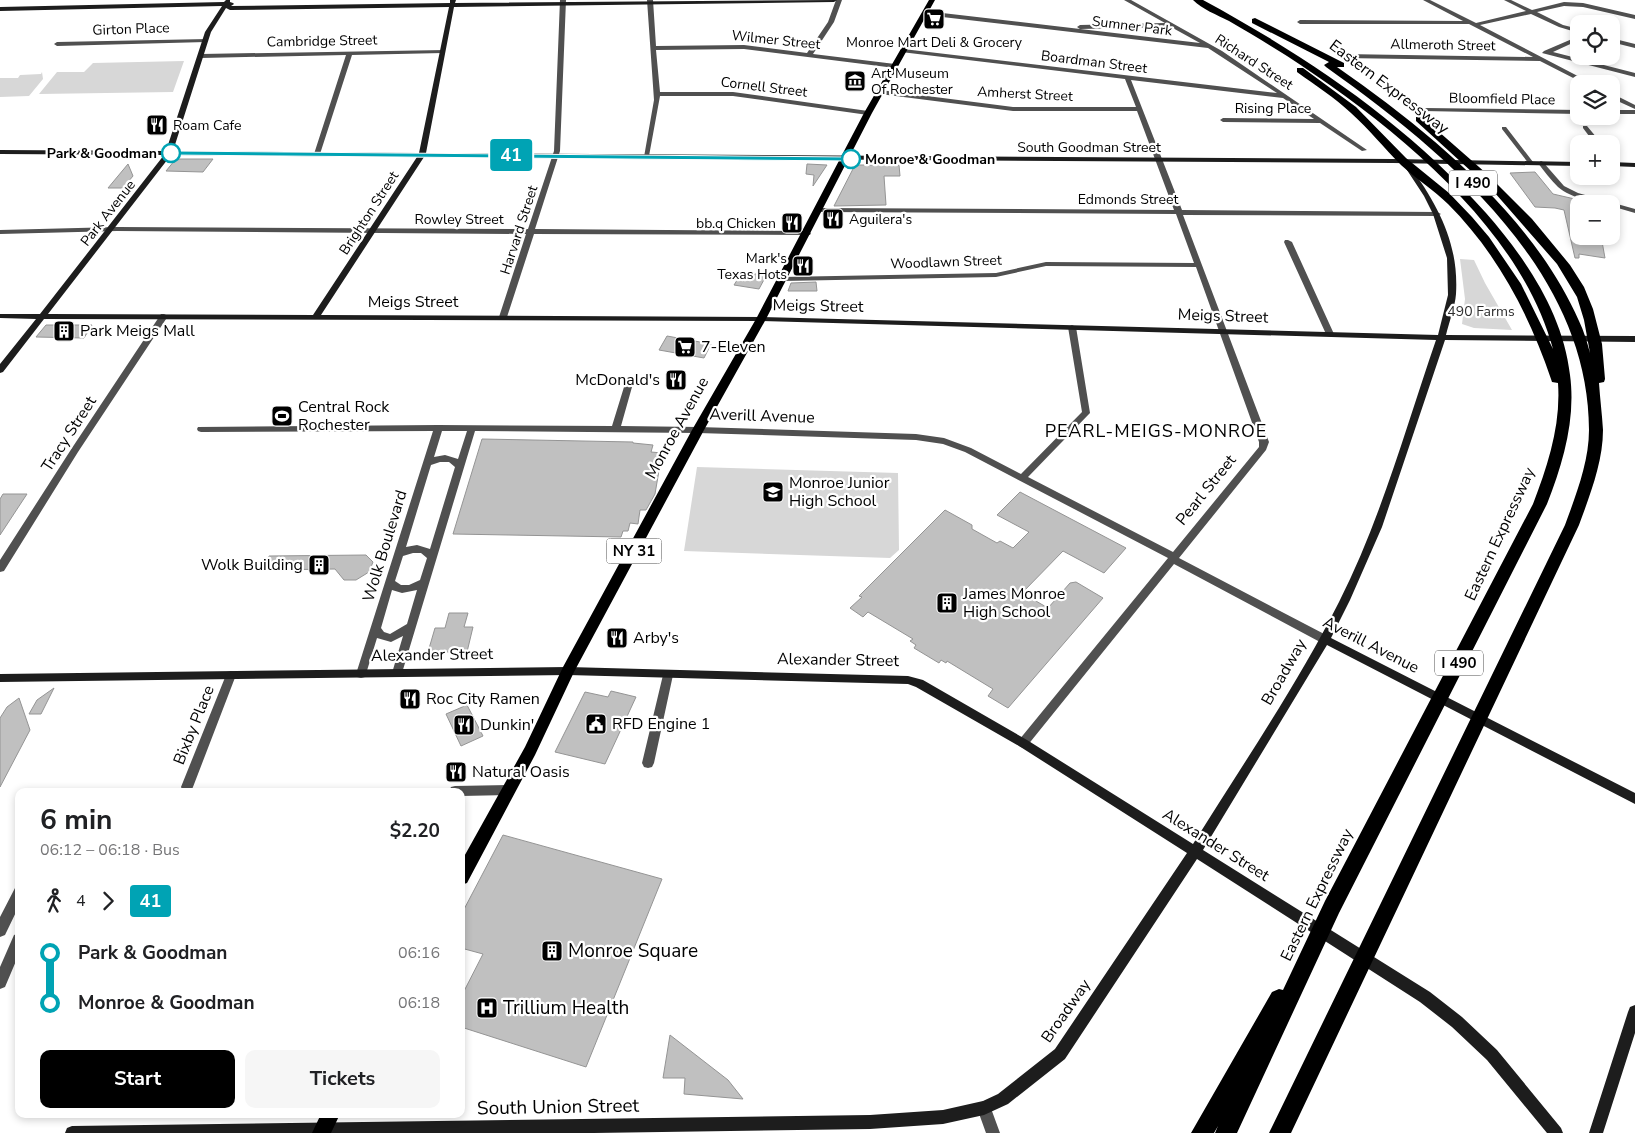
<!DOCTYPE html>
<html lang="en">
<head>
<meta charset="utf-8">
<style>
	body { margin:0; font-family:"Nunito Sans",sans-serif; background:#f6f6f6; color:#202124; height:100vh; display:flex; flex-direction:column; font-size:19px; white-space:nowrap }
	* { box-sizing:border-box; margin:0 }
	p { font-size:16px; color:#757577 }
	.icon { flex:none; width:28px; height:28px; fill:none; stroke:currentColor; stroke-width:2; stroke-linecap:round; stroke-linejoin:round }
	.map { position:relative; flex:1; overflow:hidden }
	.details { position:absolute; left:15px; top:788px; width:450px; height:330px; display:flex; flex-direction:column; background:#fff; border-radius:10px; box-shadow:0 2px 8px #0003 }
	.details>* { flex:none }
	.badge { padding:0 10px; border-radius:4px; font-size:18px; line-height:32px }
	.buttons { position:absolute; left:1570px; top:15px; display:grid; gap:10px }
	.buttons a { display:grid; place-items:center; width:50px; height:50px; border-radius:10px; background:#fff; box-shadow:0 2px 8px #0003; font-size:25px }
	.map>.badge { position:absolute; translate:-50% -50%; box-shadow:0 0 0 2px #fff }
	.legs { display:flex; align-items:center; gap:8px; height:55px; padding:0 25px; font-size:16px }
	.legs p { margin-inline-start:auto }
	.summary { display:flex; align-items:center; justify-content:space-between; height:85px; padding:0 25px }
	h1 { font-size:28px; font-weight:700; line-height:38px }
	.button { display:flex; gap:10px; margin-top:auto; padding:10px 25px }
	.button a { flex:1; height:58px; border-radius:10px; background:#000; color:#fff; font-size:20px; font-weight:700; line-height:58px; text-align:center }
	.button a+a { background:#f6f6f6; color:#202124 }
	ul { padding:0 25px; list-style:none }
	li { display:flex; align-items:center; gap:18px; height:50px; font-size:19px }
	li i { display:grid; place-items:center; width:8px; height:100%; margin:0 6px; background:currentColor }
	li i::after { content:''; width:12px; height:12px; margin:-6px; border:4px solid; border-radius:50%; background:#fff }
	li p { margin-inline-start:auto }
	li:first-child i { background:linear-gradient(#0000 50%,currentColor 0) }
	li:last-child i { background:linear-gradient(currentColor 50%,#0000 0) }
	.map>svg:first-child { display:block }
	.green { fill:#d7d7d7 }
	.building { fill:#c0c0c0; stroke:#949494 }
	.lines { fill:none; stroke-linecap:round; stroke-linejoin:round }
	.street { fill:#505050; fill-rule:evenodd }
	.secondary { fill:#1d1d1d; fill-rule:evenodd }
	.primary { fill:#000; fill-rule:evenodd }
	.highway { fill:#000; fill-rule:evenodd }
	.line-1 { fill:#00a3b4; stroke:#fff }
	.stop-1-dot { fill:#fff; stroke:#00a3b4; stroke-width:2.5 }
	.labels { text-anchor:middle; dominant-baseline:central; stroke-width:4.5; stroke-linejoin:round; paint-order:stroke }
	.far-street-label { font-size:14px; fill:#000; stroke:#fff }
	.far-poi-label { font-size:14px; fill:#000; stroke:#fff; text-anchor:start }
	.far-stop-label { font-size:14px; font-weight:bold; fill:#000; stroke:#fff; text-anchor:end }
	.far-park-label { font-size:14px; fill:#2e2e2e; stroke:#fff }
	.shield { fill:#fff; stroke:#4c4c4c; stroke-width:1 }
	.shield-label { font-size:15px; font-weight:bold; fill:#000 }
	.street-label { font-size:16px; fill:#000; stroke:#fff }
	.poi-label { font-size:16px; fill:#000; stroke:#fff; text-anchor:start }
	.neighbourhood-label { font-size:18px; letter-spacing:1px; fill:#000; stroke:#fff }
	.near-poi-label { font-size:19px; fill:#000; stroke:#fff; text-anchor:start }
	.near-street-label { font-size:19px; fill:#000; stroke:#fff }
</style>
</head>
<body>
<div class="map">
<svg width="1635" height="1133" viewBox="0 0 1635 1133">
	<rect width="100%" height="100%" fill="#fff"/>
	<!-- green -->
	<path class="green" d="M184 61 173 92 39 94 57 72H84L93 63Z
		M42 72 43 79 29 96 0 97V78H18L20 75 41 74Z
		M1460 259 1474 260 1485 283 1512 330 1474 328 1462 324 1465 299Z
		M697 467 898 473 899 550 890 558 684 551Z"/>
	<!-- building -->
	<path class="building" d="M178 159H213L203 172 166 171 175 160Z
		M128 164 133 176 123 188H108Z
		M807 164 827 165 813 186 814 175 806 174Z
		M855 165H899L900 176H884L886 205 834 206Z
		M1535 172 1553 194 1579 200V236H1601L1605 258 1579 254V258H1575L1564 210 1555 208 1535 207 1510 173Z
		M741 274H767L759 289 734 285Z
		M816 282 817 291H788L791 283Z
		M46 325H92L84 338 36 337Z
		M667 336 711 344 704 358 659 350Z
		M482 439 633 442V443L653 445 651 452 662 453 655 494 646 510H640L638 524 630 523 628 531H623L621 537 453 534Z
		M1020 492 1126 548 1104 573 1063 551 1022 593 1048 608 1070 583 1076 582 1103 598 1008 708 988 696 993 689 947 661 946 663 941 660 939 663 914 648 916 645 910 641 913 639 868 612 863 617 850 608 862 597 859 596 945 510 972 525V529L997 543 1000 541 1013 548 1029 532 997 515Z
		M3 494H27L0 535V499Z
		M366 555 373 562 369 572 356 580H344L335 569 264 570 269 556Z
		M449 613H468L464 627H473L467 652H428L435 628H445Z
		M54 688 41 714H29L37 700Z
		M611 691 636 697 605 764 555 752 585 692 608 697Z
		M19 698 30 730 0 787V718L7 707Z
		M467 705 483 736 461 746 446 714Z
		M503 835 662 879 586 1067 461 1027V997L483 954 461 948V915Z
		M670 1035 728 1080 743 1099 684 1094 685 1078H663Z"/>
	<g class="lines">
		<!-- street -->
		<path class="street" d="M560 0H566L560 151 535 229 807 231 811 233 810 235 534 234 507 317 503 319 499 317 526 234 117 231 0 234V230L117 227 528 229 554 151Z
			M647 0H653L656 46 744 45 807 53 828 22 836 0H842L834 22 813 54 895 64 898 66 895 68 744 49 656 50 660 92H733L868 111 871 113 868 115 733 96H660L649 156 644 157 654 100Z
			M1124 0H1131L1222 51 1367 150 1362 151 1320 123 1223 122 1220 120 1223 118 1314 119 1283 98 1131 80 1182 210 1437 212 1441 214 1437 216 1183 215 1269 442 1266 450 1179 558 1328 636 1329 639 1328 642H1320L1174 564 1027 746 1023 748 1019 746 1017 743 1019 740 1168 558 965 452 943 444 916 440 698 433 475 431 402 673 401 676 397 677 393 676 392 673 403 636 391 642 377 638 365 677 361 678 357 677 356 674 433 431 201 432 198 431 197 429 198 427 438 425 612 426 624 387 628 384 632 387 621 426 698 427 916 434 944 438 971 448 1021 474 1082 412 1068 327 1072 325 1076 327 1090 413 1028 477 1173 552 1259 447V442L1196 267 1046 266 996 277 782 281 778 279 782 277 996 273 1046 262 1194 263 1176 214 819 212 815 210 819 208 1174 210 1137 111H1013L880 94 877 92 880 90 1013 107H1136L1125 79 901 52 900 51 903 49 1277 93 1208 48 925 15 922 13 925 11 1200 43 1171 27 1080 29 1077 27 1080 25 1165 23ZM442 431H467L458 459 445 455 434 457ZM440 462H449L455 467 430 549 417 545 406 547 431 465ZM413 553H421L427 558 420 580 409 585H401L395 581 403 556ZM392 590 402 593 417 590 407 624 390 634 384 632 381 628Z
			M1423 0H1430L1476 23 1526 11 1504 0H1511L1532 10 1564 2 1583 3 1635 15V19L1583 7 1564 6 1537 12 1563 25 1579 29V33L1559 27 1531 14 1480 25 1593 84H1585L1540 61 1343 58 1340 56 1343 54 1533 57 1469 24H1300L1297 22 1300 20 1463 21Z
			M1579 36V40L1553 52 1635 73V77L1542 53 1544 51Z
			M1611 38 1635 44V48L1611 42Z
			M208 39V41L206 42 57 46 54 44 57 42Z
			M445 50V52L443 53 352 55 320 154 317 156 314 154 346 55 201 58 198 56 201 54Z
			M1611 93 1635 105V109L1611 98Z
			M1425 108 1579 110V114L1423 111 1422 110Z
			M1611 110H1635V114H1611Z
			M1583 126H1587L1602 144H1595L1583 128Z
			M1502 127H1506L1533 162V164H1529L1502 129Z
			M1541 161 1543 162 1564 186 1578 193 1635 209V213L1611 206V204C1596 204 1571 198 1558 187 1551 180 1544 171 1538 163Z
			M1285 240H1288L1292 242 1334 334 1333 336H1327L1326 334 1284 242Z
			M161 314H164L168 316 78 452 4 571 0 572V560L72 448Z
			M231 671 235 672 236 675 193 787 191 791H183L181 787 226 675 227 672Z
			M668 671 672 672 673 675 654 763 652 767 648 768 644 767 642 763 663 675 664 672Z
			M509 785 513 786 515 790 513 794 509 795 461 796V791H449L451 787 455 786Z
			M19 886V906L5 935 0 937V917L15 888Z
			M19 933V954L5 987 0 989V967L14 935Z
			M984 1101 989 1103 1000 1133H986L977 1108 979 1103Z"/>
		<!-- secondary -->
		<path class="secondary" d="M226 0H230V2L233 3 234 4 231 6 450 3V0H456L455 3 837 0 834 2 454 7 426 153 1393 159 1579 162V166L1393 163 424 157 321 315 761 317 1438 335 1448 295 1447 258 1433 214 1424 196 1405 167 1410 166C1438 206 1459 243 1456 294 1455 307 1449 322 1446 335L1635 336V342L1445 340 1382 527 1350 600 1331 638 1635 793V804L1327 645 1203 850 1430 992 1462 1017 1497 1050 1561 1128 1563 1133H1547L1487 1060 1452 1027 1420 1002 1197 859 1065 1059 1008 1104 984 1115 943 1124 870 1129 594 1133H65L67 1128 72 1126 870 1115 943 1110 983 1101 998 1094 1055 1049 1187 853 1019 746 916 687 908 684 568 675 0 682V674L568 667 908 676 923 680 1027 740 1193 844C1243 764 1297 685 1339 602 1381 519 1406 427 1436 340L761 321 44 319 3 372 0 373V364L36 319 0 318V314H40L164 155 0 154V150L166 151 205 32 222 6 0 11V7L224 2ZM449 7 419 153 173 151 211 32 226 8 230 10ZM171 155 417 157 313 315 48 314Z
			M1611 162 1635 163V167L1611 166Z
			M1635 1005V1033L1603 1133H1589L1628 1012 1630 1007Z"/>
		<!-- primary -->
		<path class="primary" d="M929 0H935L872 113 766 319 704 430 574 672 535 755 467 883 461 885V862L525 747 563 667 692 430 756 319 864 113Z
			M321 1114H340L331 1133H312Z"/>
		<!-- highway -->
		<path class="highway" d="M1193 0H1203C1308 57 1406 123 1486 213 1526 259 1563 313 1570 375 1576 419 1563 463 1547 504L1339 913 1237 1133H1215L1218 1126 1214 1133H1191L1272 992 1279 989 1283 990 1325 901 1533 504C1548 465 1561 425 1558 383L1552 382 1551 379C1529 314 1497 253 1448 204 1434 190 1416 179 1401 165 1384 148 1369 129 1351 113 1335 98 1315 85 1297 72V68H1303L1356 107 1406 158 1449 193 1472 217 1489 237 1521 284 1553 349C1520 226 1390 123 1287 56 1268 44 1248 32 1229 21 1217 15 1202 9 1193 0Z
			M1255 18 1344 63V67H1337C1429 131 1533 216 1579 321 1584 331 1587 342 1590 353L1584 320 1577 297 1557 264 1495 193 1416 121V117H1422L1487 174 1532 219 1570 265 1584 287 1593 309 1602 344 1605 379 1604 382 1599 383C1600 398 1602 414 1603 430 1603 462 1590 495 1579 525L1291 1133H1269L1565 525C1576 495 1589 462 1589 430 1589 270 1445 152 1326 67L1324 65 1329 62 1252 23V19Z"/>
	</g>
	<!-- line-1 -->
	<path class="line-1" d="M171 151 851 157 854 159 851 161 169 155V152Z"/>
	<!-- icons -->
	<defs>
		<g id="supermarket-square" transform="scale(1.125)"><rect x="-9" y="-9" width="18" height="18" rx="4" fill="#000" stroke="#fff"/><path d="M-6-5.5h2.5l.6 2H6L4.5 2H-2.5L-4.4-4H-6ZM-1.5 3.2a1.3 1.3 0 1 0 .1 0ZM3 3.2a1.3 1.3 0 1 0 .1 0Z" fill="#fff"/></g>
		<g id="museum-square" transform="scale(1.125)"><rect x="-9" y="-9" width="18" height="18" rx="4" fill="#000" stroke="#fff"/><path d="M0-6L6-3V-2H-6V-3ZM-5-1h2V3h-2ZM-1-1h2V3h-2ZM3-1h2V3H3ZM-6 4H6V6H-6Z" fill="#fff"/></g>
		<g id="restaurant-square" transform="scale(1.125)"><rect x="-9" y="-9" width="18" height="18" rx="4" fill="#000" stroke="#fff"/><path d="M-5-6h1v4h1v-4h1v4h1v-4h1v5L-1.5 .5V6h-2V.5L-5-1ZM5-6V6H3V1.5H1.5Q1.5-4 5-6Z" fill="#fff"/></g>
		<g id="building-square" transform="scale(1.125)"><rect x="-9" y="-9" width="18" height="18" rx="4" fill="#000" stroke="#fff"/><path d="M-4-6H4V6H1V3H-1V6H-4ZM-2.5-4.3h1.7v1.8h-1.7ZM.8-4.3h1.7v1.8H.8ZM-2.5-1h1.7V.8h-1.7ZM.8-1h1.7V.8H.8Z" fill="#fff"/></g>
		<g id="stadium-square" transform="scale(1.125)"><rect x="-9" y="-9" width="18" height="18" rx="4" fill="#000" stroke="#fff"/><path d="M0-5a6.5 5 0 1 0 0 10a6.5 5 0 1 0 0-10ZM-3.5-1.8h7v3.6h-7Z" fill="#fff"/></g>
		<g id="school-square" transform="scale(1.125)"><rect x="-9" y="-9" width="18" height="18" rx="4" fill="#000" stroke="#fff"/><path d="M0-5L7-2L0 1L-7-2ZM-4 1L0 2.5L4 1V4Q0 6-4 4Z" fill="#fff"/></g>
		<g id="civic-square" transform="scale(1.125)"><rect x="-9" y="-9" width="18" height="18" rx="4" fill="#000" stroke="#fff"/><path d="M-.6-6.5H3V-4.5H.6V-3L4-1V1h2V6H-6V1h2V-1L-.6-3ZM-1.2 2.5V6h2.4V2.5Z" fill="#fff"/></g>
		<g id="hospital-square" transform="scale(1.125)"><rect x="-9" y="-9" width="18" height="18" rx="4" fill="#000" stroke="#fff"/><path d="M-5-5h3v3.5h4V-5h3V5h-3V1.5h-4V5h-3Z" fill="#fff"/></g>
	</defs>
	<g fill-rule="evenodd">
		<use href="#supermarket-square" x="934" y="19"/>
		<use href="#museum-square" x="855" y="81"/>
		<use href="#restaurant-square" x="157" y="125"/>
		<use href="#restaurant-square" x="833" y="219"/>
		<use href="#restaurant-square" x="792" y="223"/>
		<use href="#restaurant-square" x="803" y="266"/>
		<use href="#building-square" x="64" y="331"/>
		<use href="#supermarket-square" x="685" y="347"/>
		<use href="#restaurant-square" x="676" y="380"/>
		<use href="#stadium-square" x="282" y="416"/>
		<use href="#school-square" x="773" y="492"/>
		<use href="#building-square" x="319" y="565"/>
		<use href="#building-square" x="947" y="603"/>
		<use href="#restaurant-square" x="617" y="638"/>
		<use href="#restaurant-square" x="410" y="699"/>
		<use href="#civic-square" x="596" y="724"/>
		<use href="#restaurant-square" x="464" y="725"/>
		<use href="#restaurant-square" x="456" y="772"/>
		<use href="#building-square" x="552" y="951"/>
		<use href="#hospital-square" x="487" y="1008"/>
	</g>
	<!-- markers -->
	<g class="stop-1-dot">
		<circle cx="171" cy="153" r="9"/>
		<circle cx="851" cy="159" r="9"/>
	</g>
	<g class="labels">
		<!-- far-street labels -->
		<g class="far-street-label">
			<text transform="translate(1132 26) rotate(7)">Sumner Park</text>
			<text transform="translate(131 29) rotate(-2)">Girton Place</text>
			<text transform="translate(776 40) rotate(6)">Wilmer Street</text>
			<text transform="translate(322 41) rotate(-1)">Cambridge Street</text>
			<text transform="translate(1443 45) rotate(1)">Allmeroth Street</text>
			<text transform="translate(1094 62) rotate(7)">Boardman Street</text>
			<text transform="translate(1254 62) rotate(33)">Richard Street</text>
			<text transform="translate(764 87) rotate(7)">Cornell Street</text>
			<text transform="translate(1025 94) rotate(3)">Amherst Street</text>
			<text transform="translate(1502 99) rotate(1)">Bloomfield Place</text>
			<text x="1273" y="108">Rising Place</text>
			<text x="1089" y="147">South Goodman Street</text>
			<text x="1128" y="199">Edmonds Street</text>
			<text transform="translate(108 213) rotate(-52)">Park Avenue</text>
			<text transform="translate(369 213) rotate(-57)">Brighton Street</text>
			<text x="459" y="219">Rowley Street</text>
			<text transform="translate(519 230) rotate(-72)">Harvard Street</text>
			<text transform="translate(946 262) rotate(-2)">Woodlawn Street</text>
		</g>
		<!-- far-poi labels -->
		<g class="far-poi-label">
			<text x="934" y="42" text-anchor="middle">Monroe Mart Deli &amp; Grocery</text>
			<text x="871" y="73">Art Museum<tspan x="871" dy="16">Of Rochester</tspan></text>
			<text x="173" y="125">Roam Cafe</text>
			<text x="849" y="219">Aguilera's</text>
			<text x="776" y="223" text-anchor="end">bb.q Chicken</text>
			<text x="787" y="258" text-anchor="end">Mark's<tspan x="787" dy="16">Texas Hots</tspan></text>
		</g>
		<!-- far-stop labels -->
		<g class="far-stop-label">
			<text x="157" y="153">Park &amp; Goodman</text>
			<text x="865" y="159" text-anchor="start">Monroe &amp; Goodman</text>
		</g>
		<!-- far-park labels -->
		<g class="far-park-label">
			<text x="1481" y="311">490 Farms</text>
		</g>
		<!-- shield labels -->
		<g class="shield">
			<rect x="1449" y="170.5" width="48" height="25" rx="4"/>
			<rect x="606.5" y="538.5" width="55" height="25" rx="4"/>
			<rect x="1435" y="650.5" width="48" height="25" rx="4"/>
		</g>
		<g class="shield-label">
			<text x="1473" y="183">I 490</text>
			<text x="634" y="551">NY 31</text>
			<text x="1459" y="663">I 490</text>
		</g>
		<!-- street labels -->
		<g class="street-label">
			<text transform="translate(1389 87) rotate(37)">Eastern Expressway</text>
			<text x="413" y="302">Meigs Street</text>
			<text transform="translate(818 306) rotate(1)">Meigs Street</text>
			<text transform="translate(1223 316) rotate(2)">Meigs Street</text>
			<text transform="translate(762 416) rotate(2)">Averill Avenue</text>
			<text transform="translate(677 428) rotate(-61)">Monroe Avenue</text>
			<text transform="translate(69 434) rotate(-57)">Tracy Street</text>
			<text transform="translate(1206 490) rotate(-51)">Pearl Street</text>
			<text transform="translate(1500 534) rotate(-65)">Eastern Expressway</text>
			<text transform="translate(385 546) rotate(-73)">Wolk Boulevard</text>
			<text transform="translate(1371 645) rotate(27)">Averill Avenue</text>
			<text transform="translate(432 655) rotate(-1)">Alexander Street</text>
			<text transform="translate(838 660) rotate(1)">Alexander Street</text>
			<text transform="translate(1284 672) rotate(-60)">Broadway</text>
			<text transform="translate(194 725) rotate(-68)">Bixby Place</text>
			<text transform="translate(1216 845) rotate(32)">Alexander Street</text>
			<text transform="translate(1317 895) rotate(-64)">Eastern Expressway</text>
			<text transform="translate(1066 1011) rotate(-55)">Broadway</text>
		</g>
		<!-- poi labels -->
		<g class="poi-label">
			<text x="80" y="331">Park Meigs Mall</text>
			<text x="701" y="347">7-Eleven</text>
			<text x="660" y="380" text-anchor="end">McDonald's</text>
			<text x="298" y="407">Central Rock<tspan x="298" dy="18">Rochester</tspan></text>
			<text x="789" y="483">Monroe Junior<tspan x="789" dy="18">High School</tspan></text>
			<text x="303" y="565" text-anchor="end">Wolk Building</text>
			<text x="963" y="594">James Monroe<tspan x="963" dy="18">High School</tspan></text>
			<text x="633" y="638">Arby's</text>
			<text x="426" y="699">Roc City Ramen</text>
			<text x="612" y="724">RFD Engine 1</text>
			<text x="480" y="725">Dunkin'</text>
			<text x="472" y="772">Natural Oasis</text>
		</g>
		<!-- neighbourhood labels -->
		<g class="neighbourhood-label">
			<text x="1156" y="431">PEARL-MEIGS-MONROE</text>
		</g>
		<!-- near-poi labels -->
		<g class="near-poi-label">
			<text x="568" y="951">Monroe Square</text>
			<text x="503" y="1008">Trillium Health</text>
		</g>
		<!-- near-street labels -->
		<g class="near-street-label">
			<text transform="translate(558 1107) rotate(-1)">South Union Street</text>
		</g>
	</g>
</svg>
<div class="buttons">
<a><svg class="icon" aria-label="locate" viewBox="0 0 24 24"><circle cx="12" cy="12" r="6"/><path d="M12 2v4M12 18v4M2 12h4M18 12h4"/></svg></a>
<a><svg class="icon" aria-label="layers" viewBox="0 0 24 24"><path d="M12 4l9 5-9 5-9-5zM3 14l9 5 9-5"/></svg></a>
<a>+</a>
<a>−</a>
</div>
<b class="badge" style="left:511px;top:155px;background:#00a3b4;color:#fff">41</b>
<section class="details">
<div class="summary"><div><h1>6 min</h1><p>06:12 – 06:18 · Bus</p></div><b>$2.20</b></div>
<div class="legs"><svg class="icon" aria-label="walk" viewBox="0 0 24 24"><circle cx="13" cy="4" r="2"/><path d="M13 8l-2 6 4 7M11 14l-3 7M7 12l3-4h3l4 4"/></svg>4<svg class="icon" aria-label="forward" viewBox="0 0 24 24"><path d="M9 5l7 7-7 7"/></svg><b class="badge" style="background:#00a3b4;color:#fff">41</b></div>
<ul>
<li><i style="color:#00a3b4"></i><b>Park &amp; Goodman</b><p>06:16</p></li>
<li><i style="color:#00a3b4"></i><b>Monroe &amp; Goodman</b><p>06:18</p></li>
</ul>
<div class="button"><a>Start</a><a>Tickets</a></div>
</section>
</div>
</body>
</html>
